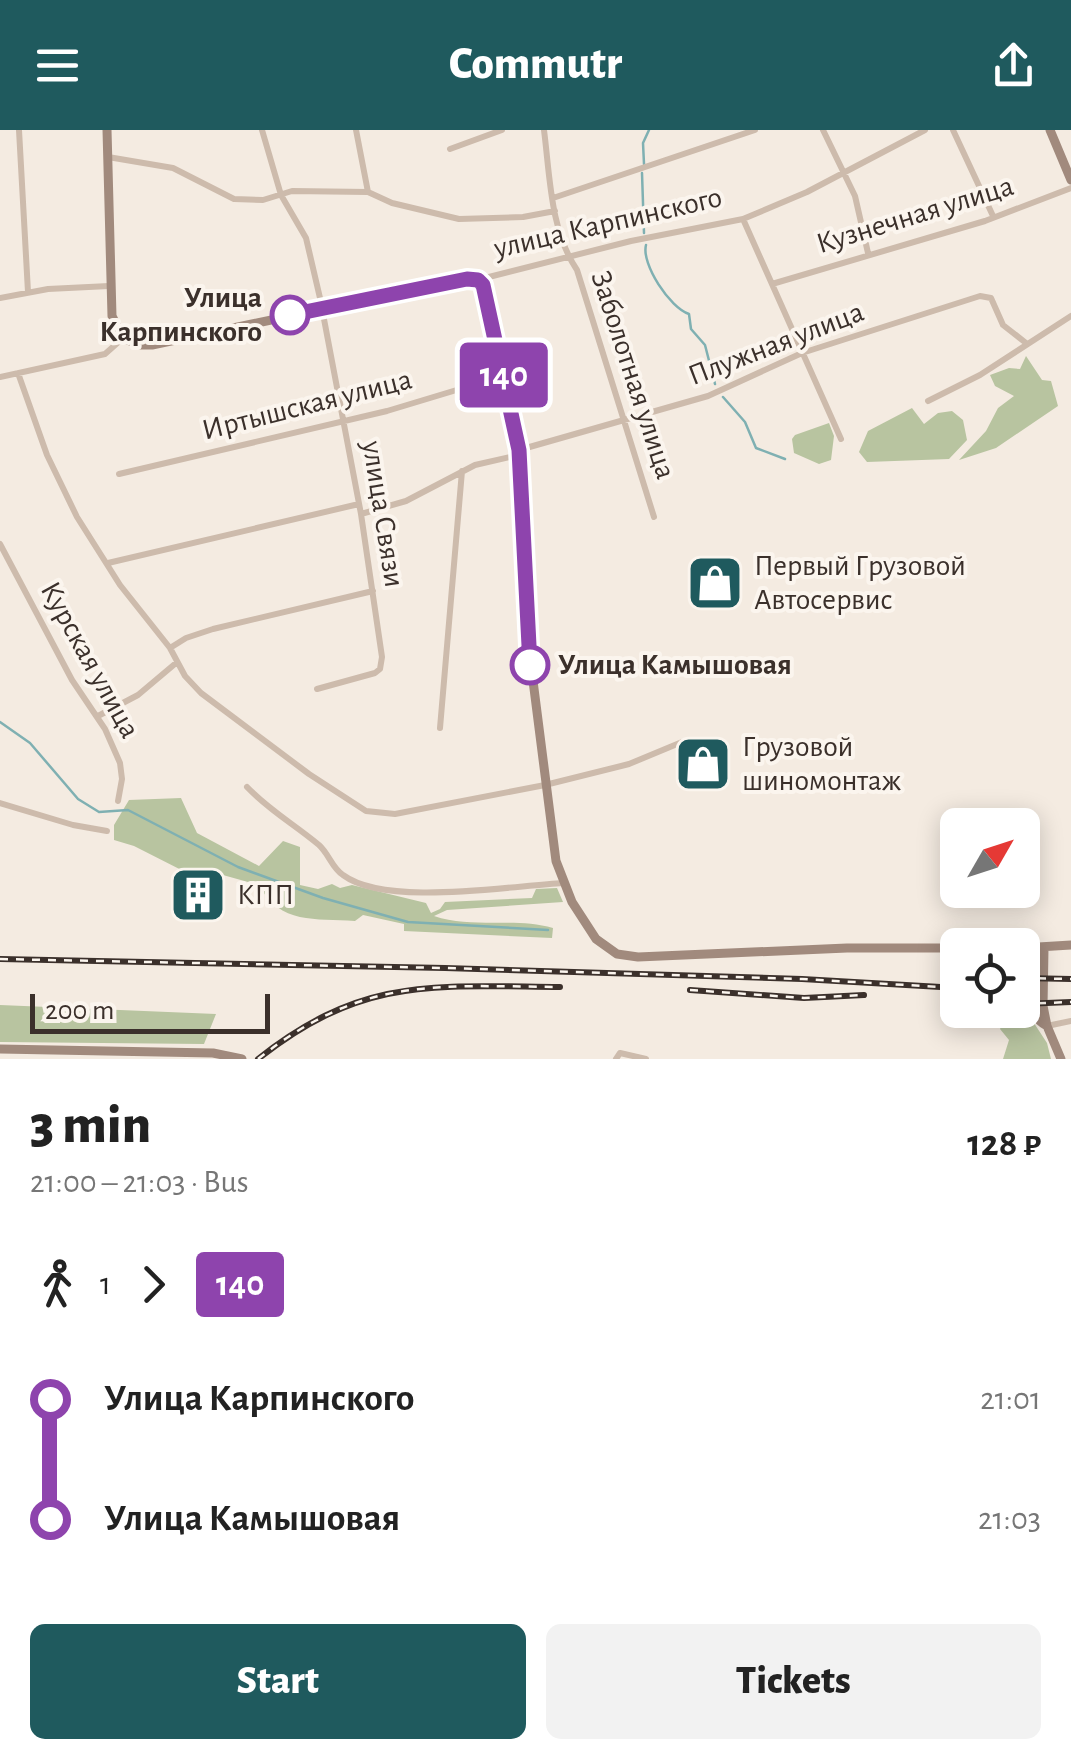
<!DOCTYPE html>
<html lang="en">
<head>
<meta charset="utf-8">
<style>
	body { margin:0; font-family:"Alegreya Sans",sans-serif; background:#f2f2f2; color:#222; height:100vh; display:flex; flex-direction:column; font-size:38px; white-space:nowrap }
	* { box-sizing:border-box; margin:0 }
	p { font-size:32px; color:#767676 }
	.icon { flex:none; width:55px; height:55px; fill:none; stroke:currentColor; stroke-width:2; stroke-linecap:round; stroke-linejoin:round }
	.map { position:relative; height:929px; overflow:hidden }
	.panel { display:flex; flex-direction:column; background:#fff; flex:1 }
	.panel>* { flex:none }
	.badge { padding:0 20px; border-radius:8px; font-size:35px; line-height:65px }
	.needle { width:65px; rotate:51deg }
	.controls { position:absolute; left:940px; top:678px; display:grid; gap:20px }
	.controls a { display:grid; place-items:center; width:100px; height:100px; border-radius:15px; background:#fff; box-shadow:0 5px 25px #0003; font-size:50px }
	.scale { position:absolute; left:30px; bottom:25px; width:240px; box-sizing:border-box; padding-left:10px; border:5px solid #3b302b; border-top:0; font-size:28px; line-height:35px; white-space:nowrap; color:#3b302b; -webkit-text-stroke:8px #fbf5ee; paint-order:stroke }
	.map>.badge { position:absolute; translate:-50% -50%; box-shadow:0 0 0 5px #fff }
	.legs { display:flex; align-items:center; gap:15px; height:110px; padding:0 30px; font-size:32px }
	.legs p { margin-inline-start:auto }
	.headline { display:flex; align-items:center; justify-content:space-between; height:170px; padding:0 30px }
	h1 { font-size:55px; font-weight:800; line-height:75px }
	.cta { display:flex; gap:20px; margin-top:auto; padding:20px 30px }
	.cta a { flex:1; height:115px; border-radius:15px; background:#1f5a5e; color:#fff; font-size:40px; font-weight:800; line-height:115px; text-align:center }
	.cta a+a { background:#f2f2f2; color:#222 }
	ul { padding:0 30px; list-style:none }
	li { display:flex; align-items:center; gap:35px; height:120px; font-size:38px }
	li i { display:grid; place-items:center; width:15px; height:100%; margin:0 12px; background:currentColor }
	li i::after { content:''; width:25px; height:25px; margin:-12px; border:8px solid; border-radius:50%; background:#fff }
	li p { margin-inline-start:auto }
	li:first-child i { background:linear-gradient(#0000 50%,currentColor 0) }
	li:last-child i { background:linear-gradient(currentColor 50%,#0000 0) }
	header { display:flex; justify-content:space-between; align-items:center; height:130px; padding:0 30px; background:#1f5a5e; color:#fff; font-size:45px; font-weight:800 }
	.map>svg:first-child { display:block }
	.green { fill:#b8c4a0 }
	.lines { fill:none; stroke-linecap:round; stroke-linejoin:round }
	.stream { stroke:#7fb0b2; stroke-width:2.5 }
	.street { stroke:#cdbbac; stroke-width:6 }
	.secondary { stroke:#a18a7d; stroke-width:9 }
	.rail-casing { stroke:#3b302b; stroke-width:6 }
	.rail { stroke:#fbf5ee; stroke-width:2.5; stroke-dasharray:8; stroke-linecap:butt }
	.line-1-casing { stroke:#fff; stroke-width:22 }
	.line-1 { stroke:#8e44ad; stroke-width:15 }
	.stop-1-dot { fill:#fff; stroke:#8e44ad; stroke-width:5 }
	.labels { text-anchor:middle; dominant-baseline:central; stroke-width:8; stroke-linejoin:round; paint-order:stroke }
	.street-label { font-size:30px; fill:#3b302b; stroke:#fbf5ee }
	.stop-label { font-size:30px; font-weight:bold; fill:#3b302b; stroke:#fbf5ee; text-anchor:end }
	.poi-label { font-size:30px; fill:#3b302b; stroke:#fbf5ee; text-anchor:start }
</style>
</head>
<body>
<header><svg class="icon" aria-label="menu" viewBox="0 0 24 24"><path d="M4 6h16M4 12h16M4 18h16"/></svg>Commutr<svg class="icon" aria-label="share" viewBox="0 0 24 24"><path d="M12 15V3M7 8l5-5 5 5M5 13v7h14v-7"/></svg></header>
<div class="map">
<svg width="1071" height="929" viewBox="0 0 1071 929">
	<rect width="100%" height="100%" fill="#f4ebe1"/>
	<!-- green -->
	<path class="green" d="M1026 226 1042 250 1051 251 1058 276 996 318 959 330 986 301 998 278 1014 266 995 256 990 245 1009 238 1020 239Z
		M912 278 924 294 938 283 952 281 963 290 967 310 949 329 867 332 859 322 868 301Z
		M829 293 834 306 831 330 819 334 794 323 792 309 795 305Z
		M181 668 197 703 259 736 283 711 300 717V755L318 759 332 754 340 758 352 755 426 773 431 783 440 779 445 772 532 768 536 759 557 758 563 772 447 780 434 786C472 799 515 787 553 798L552 808 404 801V794L363 785 355 791C315 788 280 795 259 755L205 740 203 751 134 716 114 710V695L129 670Z
		M0 875 216 884 204 914 0 912Z
		M1012 886 1032 890 1047 913 1051 929H1003L1009 910 1000 899 1004 890Z"/>
	<g class="lines">
		<!-- stream -->
		<path class="stream" d="M644 34 643 13 649 0
			M642 43 644 103
			M646 115C641 134 670 178 689 184L691 199 705 215 715 254
			M723 267 745 292 756 318 785 329
			M0 592 30 613 78 669 99 682 128 680 238 737 323 768 408 792 548 800"/>
		<!-- street -->
		<path class="street" d="M19 0 28 162
			M262 0 281 65 306 108 320 168 361 384 382 527 380 539 375 543 317 559
			M356 0 368 62
			M544 0C550 46 550 100 577 140L654 387
			M823 0 855 66 868 123
			M953 0 993 86
			M450 19 502 0
			M108 27 173 38 234 69 263 70 292 61 368 62 392 73 459 89 523 87 555 81
			M553 68 755 0
			M743 89 841 309
			M477 150 631 111 743 89 807 62 925 0
			M772 154 985 91 1071 58
			M0 168 48 159 109 156
			M18 243 47 325 77 387 120 455 170 518 185 546 201 563 309 644 366 681 395 684 545 655 629 634 682 612
			M0 247 105 224 123 208
			M928 271 980 245 1071 186
			M519 320 708 266 802 223 980 166 991 168 1003 195 1026 213
			M119 344 387 281 503 246
			M361 384 406 371 475 335 519 325
			M0 414 72 550 105 599 120 633 122 649 118 671
			M108 433 359 374
			M170 518 186 508 213 499 373 461
			M98 586 138 565 176 533
			M440 598 462 341
			M247 657C270 681 294 694 319 715 329 724 332 738 343 745 386 777 508 756 563 753
			M0 673 73 695 107 701
			M1047 896 1071 891
			M616 929 620 923 646 929"/>
		<!-- secondary -->
		<path class="secondary" d="M107 0 112 186 123 208 140 215H152L467 149 477 150 485 158 519 320 531 535 556 731 572 772 596 809 617 824 638 827 847 818H958
			M1050 0 1071 50
			M1022 818 1071 815
			M1031 818C1030 844 1020 882 1047 896
			M1044 818 1043 876 1047 896 1061 929
			M0 919 213 923 242 929"/>
		<!-- rail casing -->
		<g class="rail-casing">
			<path id="rail" d="M0 829 445 838 802 849 958 858
				M1022 848 1071 849
				M690 860 804 868 864 865
				M1022 874 1071 872
				M258 929C363 846 433 856 560 857"/>
		</g>
		<!-- rail -->
		<use href="#rail" class="rail"/>
	</g>
	<g class="lines">
		<!-- line-1 casing -->
		<g class="line-1-casing">
			<path id="line-1" d="M290 185 467 149 478 150 483 155 519 320 530 535"/>
		</g>
		<!-- line-1 -->
		<use href="#line-1" class="line-1"/>
	</g>
	<!-- icons -->
	<defs>
		<g id="shop-square" transform="scale(2.875)"><rect x="-9" y="-9" width="18" height="18" rx="4" fill="#1f5a5e" stroke="#fbf5ee"/><path d="M-5-2.5h2.3a2.7 3.5 0 0 1 5.4 0H5L5.5 6h-11ZM-1.5-2.5h3a1.5 2.3 0 0 0-3 0Z" fill="#fff"/></g>
		<g id="building-square" transform="scale(2.875)"><rect x="-9" y="-9" width="18" height="18" rx="4" fill="#1f5a5e" stroke="#fbf5ee"/><path d="M-4-6H4V6H1V3H-1V6H-4ZM-2.5-4.3h1.7v1.8h-1.7ZM.8-4.3h1.7v1.8H.8ZM-2.5-1h1.7V.8h-1.7ZM.8-1h1.7V.8H.8Z" fill="#fff"/></g>
	</defs>
	<g fill-rule="evenodd">
		<use href="#shop-square" x="715" y="453"/>
		<use href="#shop-square" x="703" y="634"/>
		<use href="#building-square" x="198" y="765"/>
	</g>
	<!-- markers -->
	<g class="stop-1-dot">
		<circle cx="290" cy="185" r="18"/>
		<circle cx="530" cy="535" r="18"/>
	</g>
	<g class="labels">
		<!-- street labels -->
		<g class="street-label">
			<text transform="translate(915 85) rotate(-17)">Кузнечная улица</text>
			<text transform="translate(608 93) rotate(-13)">улица Карпинского</text>
			<text transform="translate(776 214) rotate(-21)">Плужная улица</text>
			<text transform="translate(633 245) rotate(72)">Заболотная улица</text>
			<text transform="translate(307 275) rotate(-14)">Иртышская улица</text>
			<text transform="translate(383 384) rotate(81)">улица Связи</text>
			<text transform="translate(90 530) rotate(61)">Курская улица</text>
		</g>
		<!-- stop labels -->
		<g class="stop-label">
			<text x="262" y="168">Улица<tspan x="262" dy="34">Карпинского</tspan></text>
			<text x="558" y="535" text-anchor="start">Улица Камышовая</text>
		</g>
		<!-- poi labels -->
		<g class="poi-label">
			<text x="754" y="436">Первый Грузовой<tspan x="754" dy="34">Автосервис</tspan></text>
			<text x="742" y="617">Грузовой<tspan x="742" dy="34">шиномонтаж</tspan></text>
			<text x="237" y="765">КПП</text>
		</g>
	</g>
</svg>
<div class="controls">
<a><svg class="needle" viewBox="-14 -14 28 28"><path d="M0-13l5 13h-10z" fill="#e53935"/><path d="M0 13l5-13h-10z" fill="#767676"/></svg></a>
<a><svg class="icon" aria-label="locate" viewBox="0 0 24 24"><circle cx="12" cy="12" r="6"/><path d="M12 2v4M12 18v4M2 12h4M18 12h4"/></svg></a>
</div>
<div class="scale">200 m</div>
<b class="badge" style="left:504px;top:245px;background:#8e44ad;color:#fff">140</b>
</div>
<section class="panel">
<div class="headline"><div><h1>3 min</h1><p>21:00 – 21:03 · Bus</p></div><b>128 ₽</b></div>
<div class="legs"><svg class="icon" aria-label="walk" viewBox="0 0 24 24"><circle cx="13" cy="4" r="2"/><path d="M13 8l-2 6 4 7M11 14l-3 7M7 12l3-4h3l4 4"/></svg>1<svg class="icon" aria-label="forward" viewBox="0 0 24 24"><path d="M9 5l7 7-7 7"/></svg><b class="badge" style="background:#8e44ad;color:#fff">140</b></div>
<ul>
<li><i style="color:#8e44ad"></i><b>Улица Карпинского</b><p>21:01</p></li>
<li><i style="color:#8e44ad"></i><b>Улица Камышовая</b><p>21:03</p></li>
</ul>
<div class="cta"><a>Start</a><a>Tickets</a></div>
</section>
</body>
</html>
